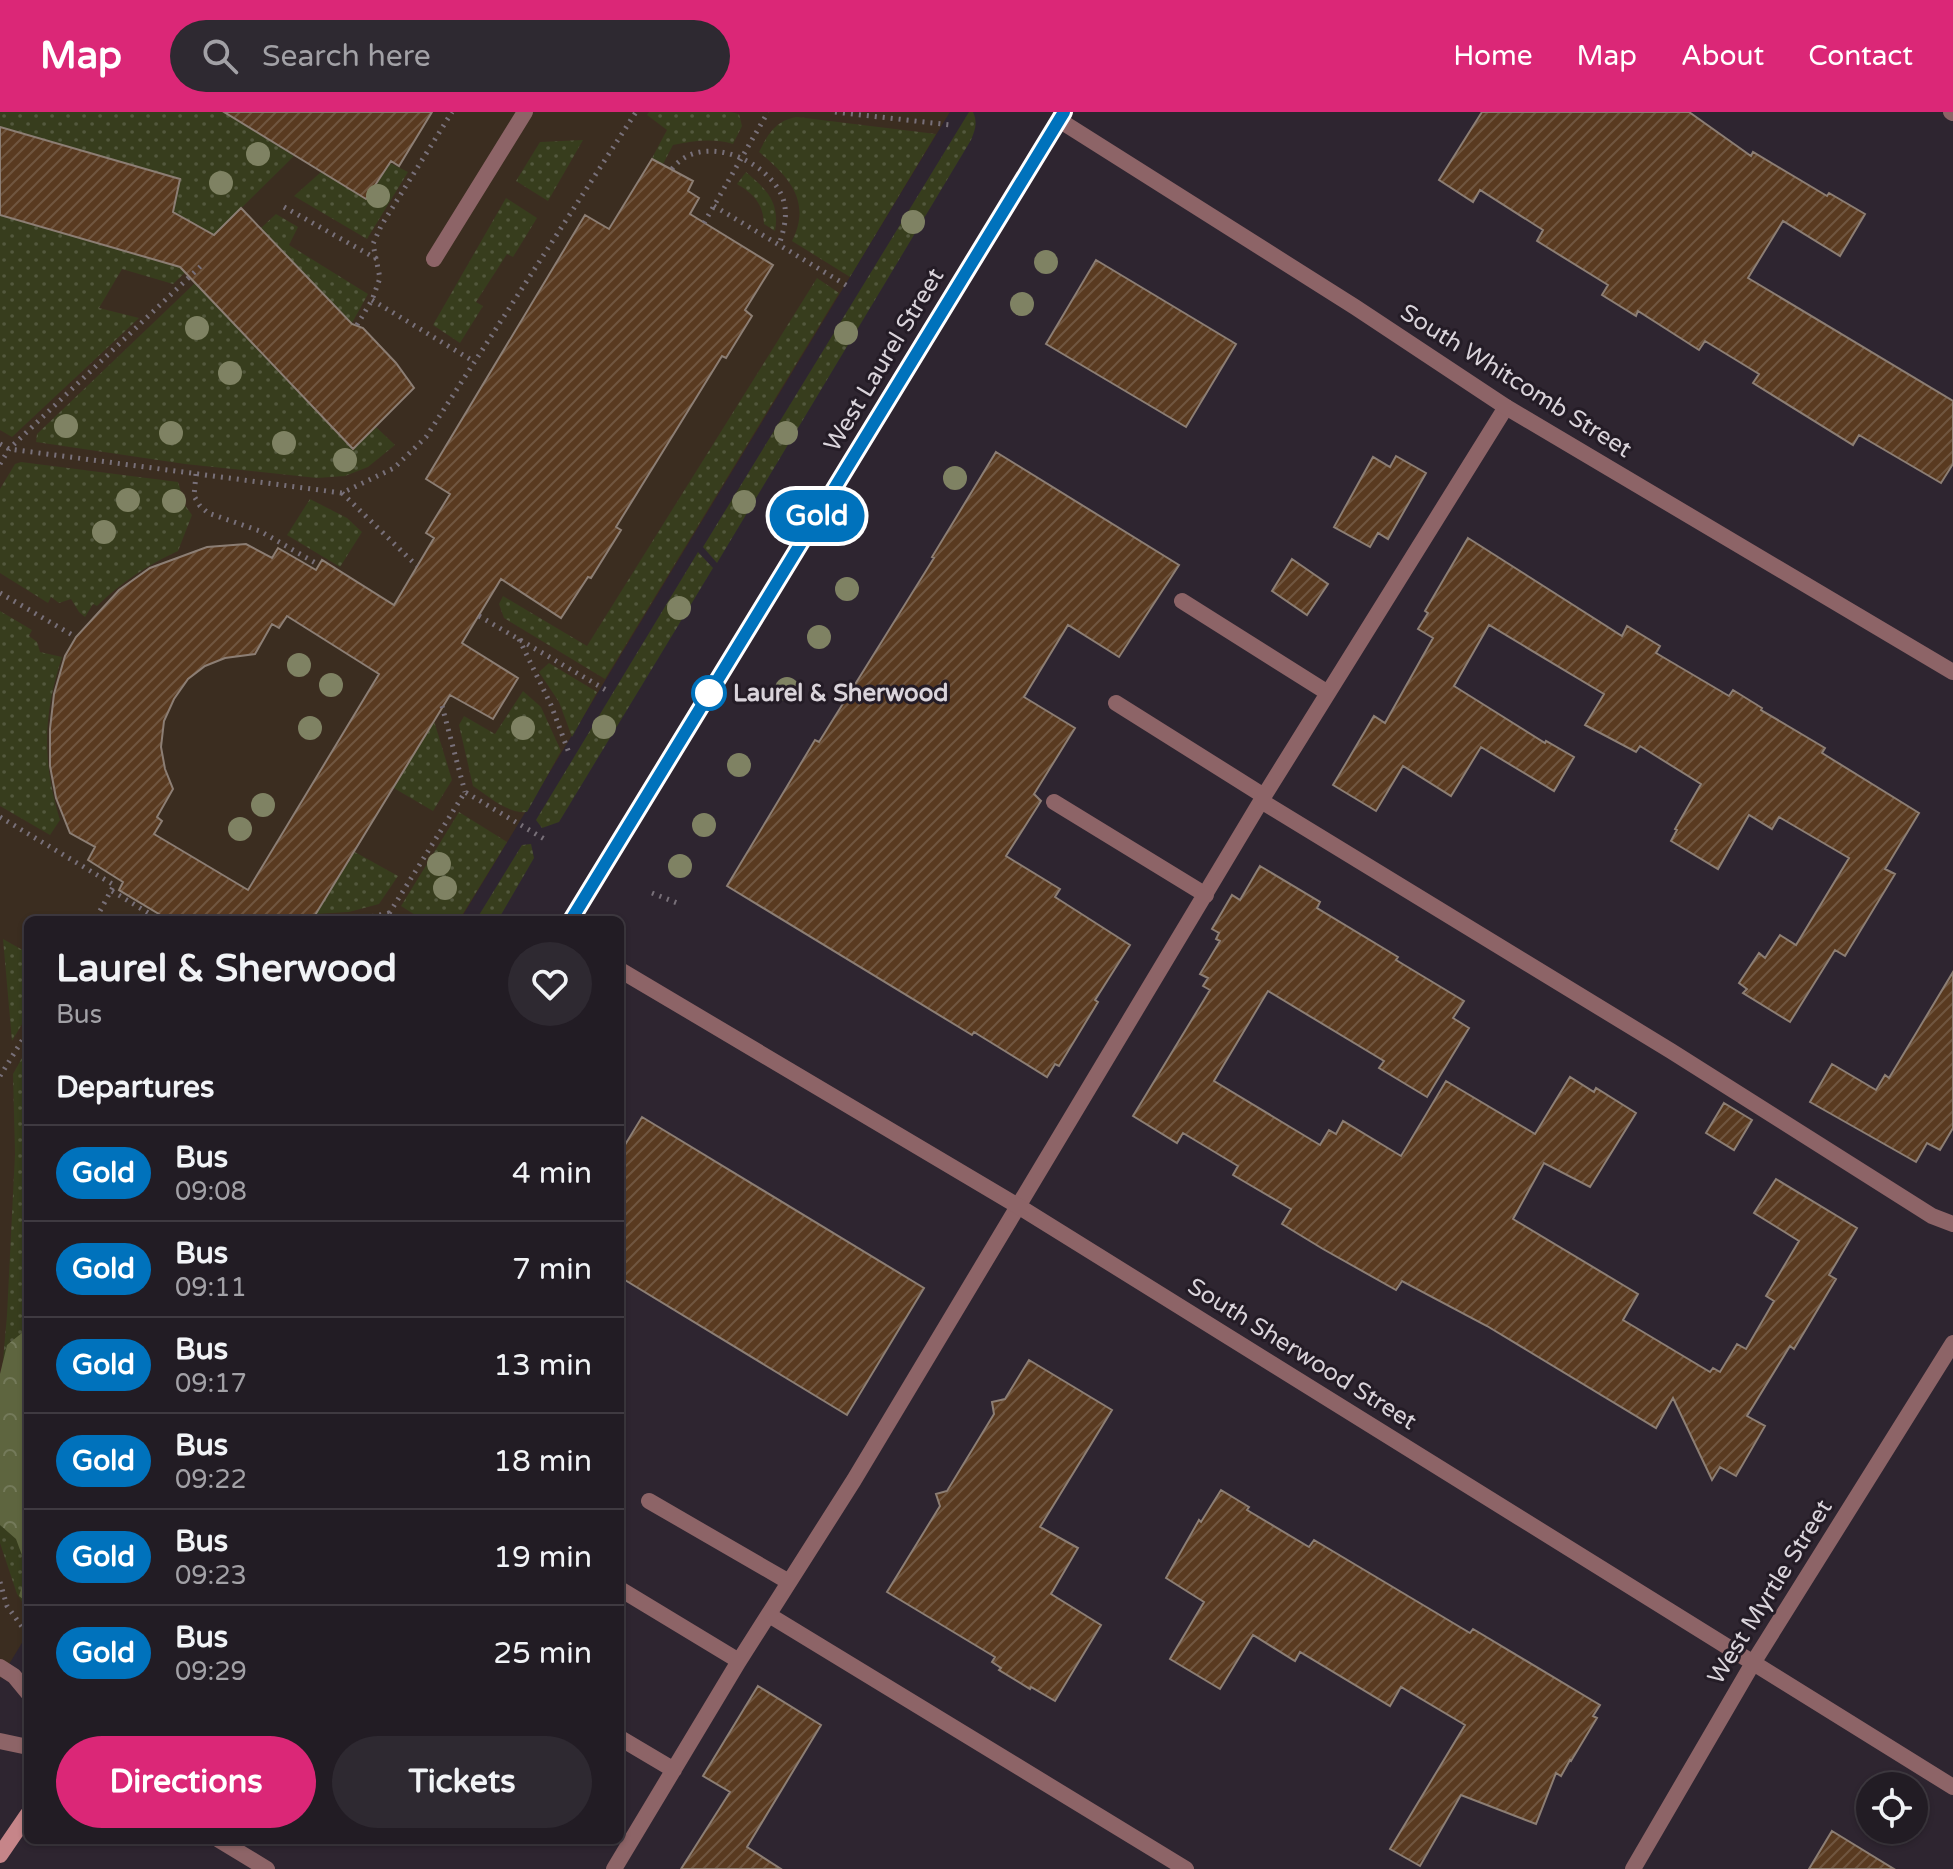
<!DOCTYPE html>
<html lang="en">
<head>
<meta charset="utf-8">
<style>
	body { margin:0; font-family:"Varela Round",sans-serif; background:#2e2931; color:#f1f3f6; height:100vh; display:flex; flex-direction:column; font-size:30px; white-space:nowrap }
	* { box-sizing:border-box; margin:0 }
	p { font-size:26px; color:#a2a1a6 }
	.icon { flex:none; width:44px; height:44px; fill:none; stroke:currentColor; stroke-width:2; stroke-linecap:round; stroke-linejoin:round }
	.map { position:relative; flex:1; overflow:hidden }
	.details { position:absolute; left:24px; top:804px; width:600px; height:928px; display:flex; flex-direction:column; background:#221c24; border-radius:12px; box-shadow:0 2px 6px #0004,0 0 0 2px #3f3a41 }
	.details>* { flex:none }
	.badge { padding:0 16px; border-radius:26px; font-size:28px; line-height:52px }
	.controls { position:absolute; left:1856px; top:1660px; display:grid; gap:16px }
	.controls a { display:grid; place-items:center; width:72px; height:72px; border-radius:50%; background:#221c24; box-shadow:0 2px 6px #0004,0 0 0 2px #3f3a41; font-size:40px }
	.map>.badge { position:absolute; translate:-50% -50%; box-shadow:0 0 0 4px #fff }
	h2 { padding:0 32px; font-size:30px; line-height:72px }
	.round { display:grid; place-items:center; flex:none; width:84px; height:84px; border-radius:42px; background:#2e2931 }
	.head { display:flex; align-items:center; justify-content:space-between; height:136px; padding:0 32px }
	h1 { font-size:38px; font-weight:700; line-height:60px }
	.button { display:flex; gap:16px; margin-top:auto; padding:16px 32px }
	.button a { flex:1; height:92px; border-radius:48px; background:#db2777; color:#fff; font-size:32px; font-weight:700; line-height:92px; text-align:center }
	.button a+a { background:#2e2931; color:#f1f3f6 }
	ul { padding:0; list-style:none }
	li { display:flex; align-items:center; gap:24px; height:96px; padding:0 32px; border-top:2px solid #3f3a41 }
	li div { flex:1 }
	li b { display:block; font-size:30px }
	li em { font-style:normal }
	li .badge { min-width:88px; font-weight:700; text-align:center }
	header { display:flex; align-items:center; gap:48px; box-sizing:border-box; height:112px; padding:0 40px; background:#db2777; color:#fff }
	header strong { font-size:38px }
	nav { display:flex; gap:44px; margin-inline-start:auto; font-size:28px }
	.search { width:560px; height:72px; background:#2e2931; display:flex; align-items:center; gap:20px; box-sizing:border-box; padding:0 28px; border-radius:44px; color:#a2a1a6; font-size:30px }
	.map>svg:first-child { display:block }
	.education { fill:#3b2d20 }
	.grass { fill:url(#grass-dots) }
	.forest { fill:url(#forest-crowns) }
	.building { fill:url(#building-hatch); stroke:#8c7e74; stroke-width:2; fill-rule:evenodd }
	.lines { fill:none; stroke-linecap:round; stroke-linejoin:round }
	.path { stroke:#787079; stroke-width:5; stroke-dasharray:2 6; stroke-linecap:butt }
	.service { stroke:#8d6467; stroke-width:16 }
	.minor { stroke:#8d6467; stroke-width:16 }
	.secondary { stroke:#c68589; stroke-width:16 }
	.tree { fill:#7f8263 }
	.line-casing { stroke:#fff; stroke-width:18 }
	.line { stroke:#0072bc; stroke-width:12 }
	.stop-dot { fill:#fff; stroke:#0072bc; stroke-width:4 }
	.labels { text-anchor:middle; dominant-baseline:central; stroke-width:6; stroke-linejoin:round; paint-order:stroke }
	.street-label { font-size:24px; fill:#dad4db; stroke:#241c26 }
	.stop-label { font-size:24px; font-weight:bold; fill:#dad4db; stroke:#241c26; text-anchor:start }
</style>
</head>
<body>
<header>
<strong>Map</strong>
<div class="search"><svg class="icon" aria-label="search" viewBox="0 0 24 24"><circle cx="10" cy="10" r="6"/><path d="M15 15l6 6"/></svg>Search here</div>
<nav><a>Home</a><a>Map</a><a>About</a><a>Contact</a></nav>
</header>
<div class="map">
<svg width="1953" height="1757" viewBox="0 0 1953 1757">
	<defs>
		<pattern id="grass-dots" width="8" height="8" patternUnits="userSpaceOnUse" patternTransform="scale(2)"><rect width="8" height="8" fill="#373d1d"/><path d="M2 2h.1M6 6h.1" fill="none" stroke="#53583d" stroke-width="1.8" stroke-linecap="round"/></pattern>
		<pattern id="forest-crowns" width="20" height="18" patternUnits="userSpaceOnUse" patternTransform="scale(2)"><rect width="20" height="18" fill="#5e653f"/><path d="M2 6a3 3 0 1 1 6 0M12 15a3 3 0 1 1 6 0" fill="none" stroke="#747a5a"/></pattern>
		<pattern id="building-hatch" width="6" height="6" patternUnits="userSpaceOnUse" patternTransform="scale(2)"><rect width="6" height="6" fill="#593a20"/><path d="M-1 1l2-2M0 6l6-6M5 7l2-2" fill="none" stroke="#705640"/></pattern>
	</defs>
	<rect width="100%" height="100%" fill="#2e2530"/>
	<!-- education -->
	<path class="education" d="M0 0H950L460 808H28V1521L0 1567Z"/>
	<!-- grass -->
	<path class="grass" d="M0 0H244L239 9 294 44 214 123 173 100 179 67 0 15Z
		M649 0H730L739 2 742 14 733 32C712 26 694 29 673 33L663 52 652 46 667 18 647 3Z
		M969 0H973C978 11 975 18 971 28L717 451 703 435Z
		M797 5 936 22 850 165 792 129C812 89 789 65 759 40 768 22 776 8 797 5Z
		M583 28 548 89 516 69 540 30Z
		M390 51 408 60 367 127 294 84 321 60 366 87Z
		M746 60C767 78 780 90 775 119L764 112C763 92 754 82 737 72Z
		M506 86 537 106 513 145 507 142 476 190 483 194 460 231 433 213Z
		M276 102 298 115 289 133 368 182 352 211 261 116Z
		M0 103 194 152 173 172 122 157 99 196 139 206 12 325 0 318Z
		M817 166 839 181 605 567 504 506 499 492 503 484 587 534Z
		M195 171 353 337 376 315 395 333 368 355 345 364 317 366 185 352 36 330 37 322Z
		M21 350 178 370 185 393 192 403 178 439C147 453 122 470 97 494L93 492 85 505 79 500 71 487 59 491 51 485 48 491 0 461V377L15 352Z
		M310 387 347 406 362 420 340 455 287 423Z
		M698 440 713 456 559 710 542 716 536 708Z
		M0 499 32 518 29 524 37 530 40 540 62 545C43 603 42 649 60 708L50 723 0 694Z
		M549 551 597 580 572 625 559 590 539 560Z
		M523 579 541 595 561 639 527 700C508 702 488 684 473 674L459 613 464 604 495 622Z
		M434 609 452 668 433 699 392 675Z
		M459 700 507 730 459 808H423L401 794Z
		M531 732 534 746 498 808H476L522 733Z
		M353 739 398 764 379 792 349 800 315 802Z
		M3 827 28 841V902L12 929Z
		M28 935V1499L17 1482 0 1431V1282L7 1203 15 1042 13 962Z"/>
	<!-- forest -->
	<path class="forest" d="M28 1216V1491L19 1484 27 1457 16 1427 0 1413V1262L7 1233Z"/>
	<!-- building -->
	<path class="building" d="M224 0H432L399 54 391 49 366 87Z
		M1482 0H1689L1751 44 1753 40 1827 84 1829 81 1865 102 1840 144 1783 109 1748 166 1953 289V352L1941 371 1859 323 1853 333 1753 271 1759 262 1705 229 1699 238 1638 199 1636 204 1602 183 1608 173 1537 129 1543 118 1480 78 1473 90 1439 68Z
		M0 15 180 67 173 100 214 123 241 96 352 212 363 216 396 251 414 276 353 337 180 155 0 103Z
		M652 47 693 69 688 79 699 86 690 102 773 153 745 198 752 204 726 246 722 244 616 415 621 418 591 466 588 465 561 506 501 467 462 531 518 566 493 607 450 583 312 808H169L119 778 123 770 88 748 95 735 70 721 56 686 50 654V617L54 582 65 544 76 525 119 478 150 456 207 435 246 432 272 446 278 436 316 458 322 448 394 493 434 426 426 421 450 382 426 367 585 103 609 117ZM287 504 379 562 248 778 154 722 162 709 157 705 173 677 165 657 161 635 164 609 174 587 188 567 205 554 225 546 255 542 272 512 279 516Z
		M1096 148 1236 232 1186 315 1046 232Z
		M996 340 1179 453 1119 545 1068 513 1024 585 1075 616 1034 682 1041 689 1006 744 1060 777 1055 785 1130 833 1095 888 1098 890 1059 954 1055 952 1047 965 974 920 972 923 727 774 815 628 819 630 934 446 932 445Z
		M1396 344 1426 361 1388 427 1378 421 1370 435 1334 415 1373 345 1390 355Z
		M1468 426 1622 524 1627 514 1660 534 1656 541 1729 584 1733 578 1762 596 1761 598 1825 636 1822 641 1919 701 1885 757 1895 762 1845 844 1835 838 1790 910 1743 881 1747 877 1739 871 1759 841 1765 846 1780 823 1796 833 1849 746 1779 705 1772 717 1749 703 1718 757 1671 729 1677 718 1675 717 1701 672 1640 634 1636 640 1585 613 1604 582 1489 513 1454 574 1545 631 1546 629 1574 645 1554 679 1481 635 1451 684 1403 654 1376 699 1333 673 1374 604 1385 611 1433 526 1418 517 1428 501 1425 499Z
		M1292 447 1328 472 1307 503 1272 479Z
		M1260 754 1320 790 1317 796 1398 845 1396 848 1464 889 1453 906 1469 916 1427 985 1379 956 1384 949 1268 879 1214 969 1320 1033 1329 1018 1336 1022 1343 1009 1401 1044 1446 969 1535 1022 1570 965 1594 980 1596 976 1636 1001 1590 1075 1544 1051 1513 1107 1638 1182 1623 1208 1710 1260 1713 1256 1720 1260 1737 1232 1746 1237 1774 1189 1766 1184 1799 1129 1754 1101 1776 1067 1857 1116 1829 1163 1836 1167 1794 1237 1790 1234 1747 1304 1765 1314 1736 1364 1720 1355 1712 1368 1673 1286 1656 1316 1487 1214 1402 1169 1396 1178 1323 1137 1282 1112 1291 1097 1233 1063 1238 1054 1183 1021 1177 1031 1133 1004 1210 878 1203 874 1208 866 1200 862 1220 829 1216 827 1219 821 1212 817 1232 783 1240 788Z
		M1953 860V1016L1940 1038 1927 1031 1916 1050 1810 990 1832 952 1876 978 1885 963 1889 966Z
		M1724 991 1752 1008 1734 1038 1706 1021Z
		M642 1005 924 1176 847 1303 620 1165V1041Z
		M1029 1248 1112 1298 1040 1415 1078 1436 1051 1482 1101 1513 1055 1589 1031 1575 1030 1577 999 1558 1001 1556 992 1550 995 1545 887 1480 940 1394 936 1382 947 1379 994 1302 992 1290 1005 1287Z
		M1221 1378 1249 1395 1247 1398 1309 1435 1314 1428 1470 1521 1473 1517 1600 1593 1593 1604 1597 1606 1571 1649 1570 1648 1561 1664 1556 1661 1536 1712 1461 1683 1420 1754 1390 1737 1465 1613 1401 1575 1390 1594 1300 1540 1295 1549 1253 1523 1220 1577 1170 1547 1204 1490 1166 1466 1199 1408 1201 1410Z
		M758 1574 821 1613 747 1735 781 1757H681L730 1680 703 1664Z
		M1832 1719 1894 1757H1809Z"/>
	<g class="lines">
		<!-- path -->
		<path class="path" d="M835 0 951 13
			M672 57C700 20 765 46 782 84 789 101 784 117 779 133
			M714 94 851 176
			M284 95 377 147
			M704 111 768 0
			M372 188 473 249
			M357 213 372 188 380 166 373 132 381 114 452 0
			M0 332 9 337 342 381 394 356 426 325 636 0
			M0 352 9 337 204 151
			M196 362 194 384 200 394 208 401 260 419 319 453
			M342 381 417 454
			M0 481 76 525
			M479 504 606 578
			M519 527 551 593 569 641
			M442 594 465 680
			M0 705 114 773 95 808
			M112 779 160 808
			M652 781 677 791
			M356 808 389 801 401 808
			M385 808 465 680 546 728
			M0 964 28 919
			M0 1470 7 1494 28 1523"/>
		<!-- service -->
		<path class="service" d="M1951 0 1953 1
			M434 147 525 0
			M1182 489 1328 581
			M1116 591 1264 684
			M1261 689 1671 939 1932 1104 1953 1112
			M1054 690 1206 783
			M649 1389 789 1470
			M620 1477 739 1549
			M769 1503 1186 1757
			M620 1626 674 1658
			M614 1757 739 1549 854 1368 1264 684 1506 295"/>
		<!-- minor -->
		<path class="minor" d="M1059 8 1355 195 1506 295 1953 560
			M620 858 1018 1094 1953 1675
			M0 1555 14 1564 28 1581
			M0 1629 28 1635
			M219 1728 267 1757
			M1633 1757 1753 1551 1953 1231"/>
		<!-- secondary -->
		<path class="secondary" d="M571 808 1064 0
			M0 1743 28 1702"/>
	</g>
	<!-- trees -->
	<g class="tree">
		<circle cx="258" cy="42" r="12"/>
		<circle cx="221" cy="71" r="12"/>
		<circle cx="378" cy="84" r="12"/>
		<circle cx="913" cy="110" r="12"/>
		<circle cx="1046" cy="150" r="12"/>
		<circle cx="1022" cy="192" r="12"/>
		<circle cx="197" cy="216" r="12"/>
		<circle cx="846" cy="221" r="12"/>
		<circle cx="230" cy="261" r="12"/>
		<circle cx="66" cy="314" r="12"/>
		<circle cx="171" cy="321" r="12"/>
		<circle cx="786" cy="321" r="12"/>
		<circle cx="284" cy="331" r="12"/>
		<circle cx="345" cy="348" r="12"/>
		<circle cx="955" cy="366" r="12"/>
		<circle cx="128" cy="388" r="12"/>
		<circle cx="174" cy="389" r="12"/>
		<circle cx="744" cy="390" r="12"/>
		<circle cx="104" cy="420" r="12"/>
		<circle cx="847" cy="477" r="12"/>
		<circle cx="679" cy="496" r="12"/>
		<circle cx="819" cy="525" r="12"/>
		<circle cx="299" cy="553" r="12"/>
		<circle cx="331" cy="573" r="12"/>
		<circle cx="787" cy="577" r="12"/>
		<circle cx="604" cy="615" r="12"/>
		<circle cx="310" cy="616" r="12"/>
		<circle cx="523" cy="616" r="12"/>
		<circle cx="739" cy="653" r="12"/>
		<circle cx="263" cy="693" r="12"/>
		<circle cx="704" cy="713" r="12"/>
		<circle cx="240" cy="717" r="12"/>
		<circle cx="439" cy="752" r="12"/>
		<circle cx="680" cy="754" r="12"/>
		<circle cx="445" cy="776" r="12"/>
	</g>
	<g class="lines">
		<!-- line casing -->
		<g class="line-casing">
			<path id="line" d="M571 808 1064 0"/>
		</g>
		<!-- line -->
		<use href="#line" class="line"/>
	</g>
	<!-- markers -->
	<circle class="stop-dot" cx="709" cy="581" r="16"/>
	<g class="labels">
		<!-- street labels -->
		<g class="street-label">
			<text transform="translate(884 248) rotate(-59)">West Laurel Street</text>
			<text transform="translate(1516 269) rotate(32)">South Whitcomb Street</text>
			<text transform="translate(1302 1242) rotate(32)">South Sherwood Street</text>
			<text transform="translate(1770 1480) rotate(-58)">West Myrtle Street</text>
		</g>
		<!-- stop labels -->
		<g class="stop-label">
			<text x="733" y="581">Laurel &amp; Sherwood</text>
		</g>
	</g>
</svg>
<div class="controls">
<a><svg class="icon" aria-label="locate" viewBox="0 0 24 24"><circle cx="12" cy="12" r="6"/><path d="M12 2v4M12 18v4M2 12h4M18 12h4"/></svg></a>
</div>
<b class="badge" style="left:817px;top:404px;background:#0072bc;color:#fff">Gold</b>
<section class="details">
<div class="head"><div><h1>Laurel &amp; Sherwood</h1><p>Bus</p></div><a class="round"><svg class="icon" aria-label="heart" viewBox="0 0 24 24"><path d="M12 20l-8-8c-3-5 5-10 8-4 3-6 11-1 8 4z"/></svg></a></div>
<h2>Departures</h2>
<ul>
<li><span class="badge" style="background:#0072bc;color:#fff">Gold</span><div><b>Bus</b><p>09:08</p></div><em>4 min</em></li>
<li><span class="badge" style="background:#0072bc;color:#fff">Gold</span><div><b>Bus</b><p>09:11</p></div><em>7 min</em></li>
<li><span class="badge" style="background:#0072bc;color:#fff">Gold</span><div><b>Bus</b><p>09:17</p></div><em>13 min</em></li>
<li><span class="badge" style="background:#0072bc;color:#fff">Gold</span><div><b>Bus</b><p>09:22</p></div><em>18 min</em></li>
<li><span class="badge" style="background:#0072bc;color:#fff">Gold</span><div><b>Bus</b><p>09:23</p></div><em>19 min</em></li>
<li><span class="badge" style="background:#0072bc;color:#fff">Gold</span><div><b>Bus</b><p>09:29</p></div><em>25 min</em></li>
</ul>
<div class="button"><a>Directions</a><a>Tickets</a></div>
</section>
</div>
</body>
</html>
